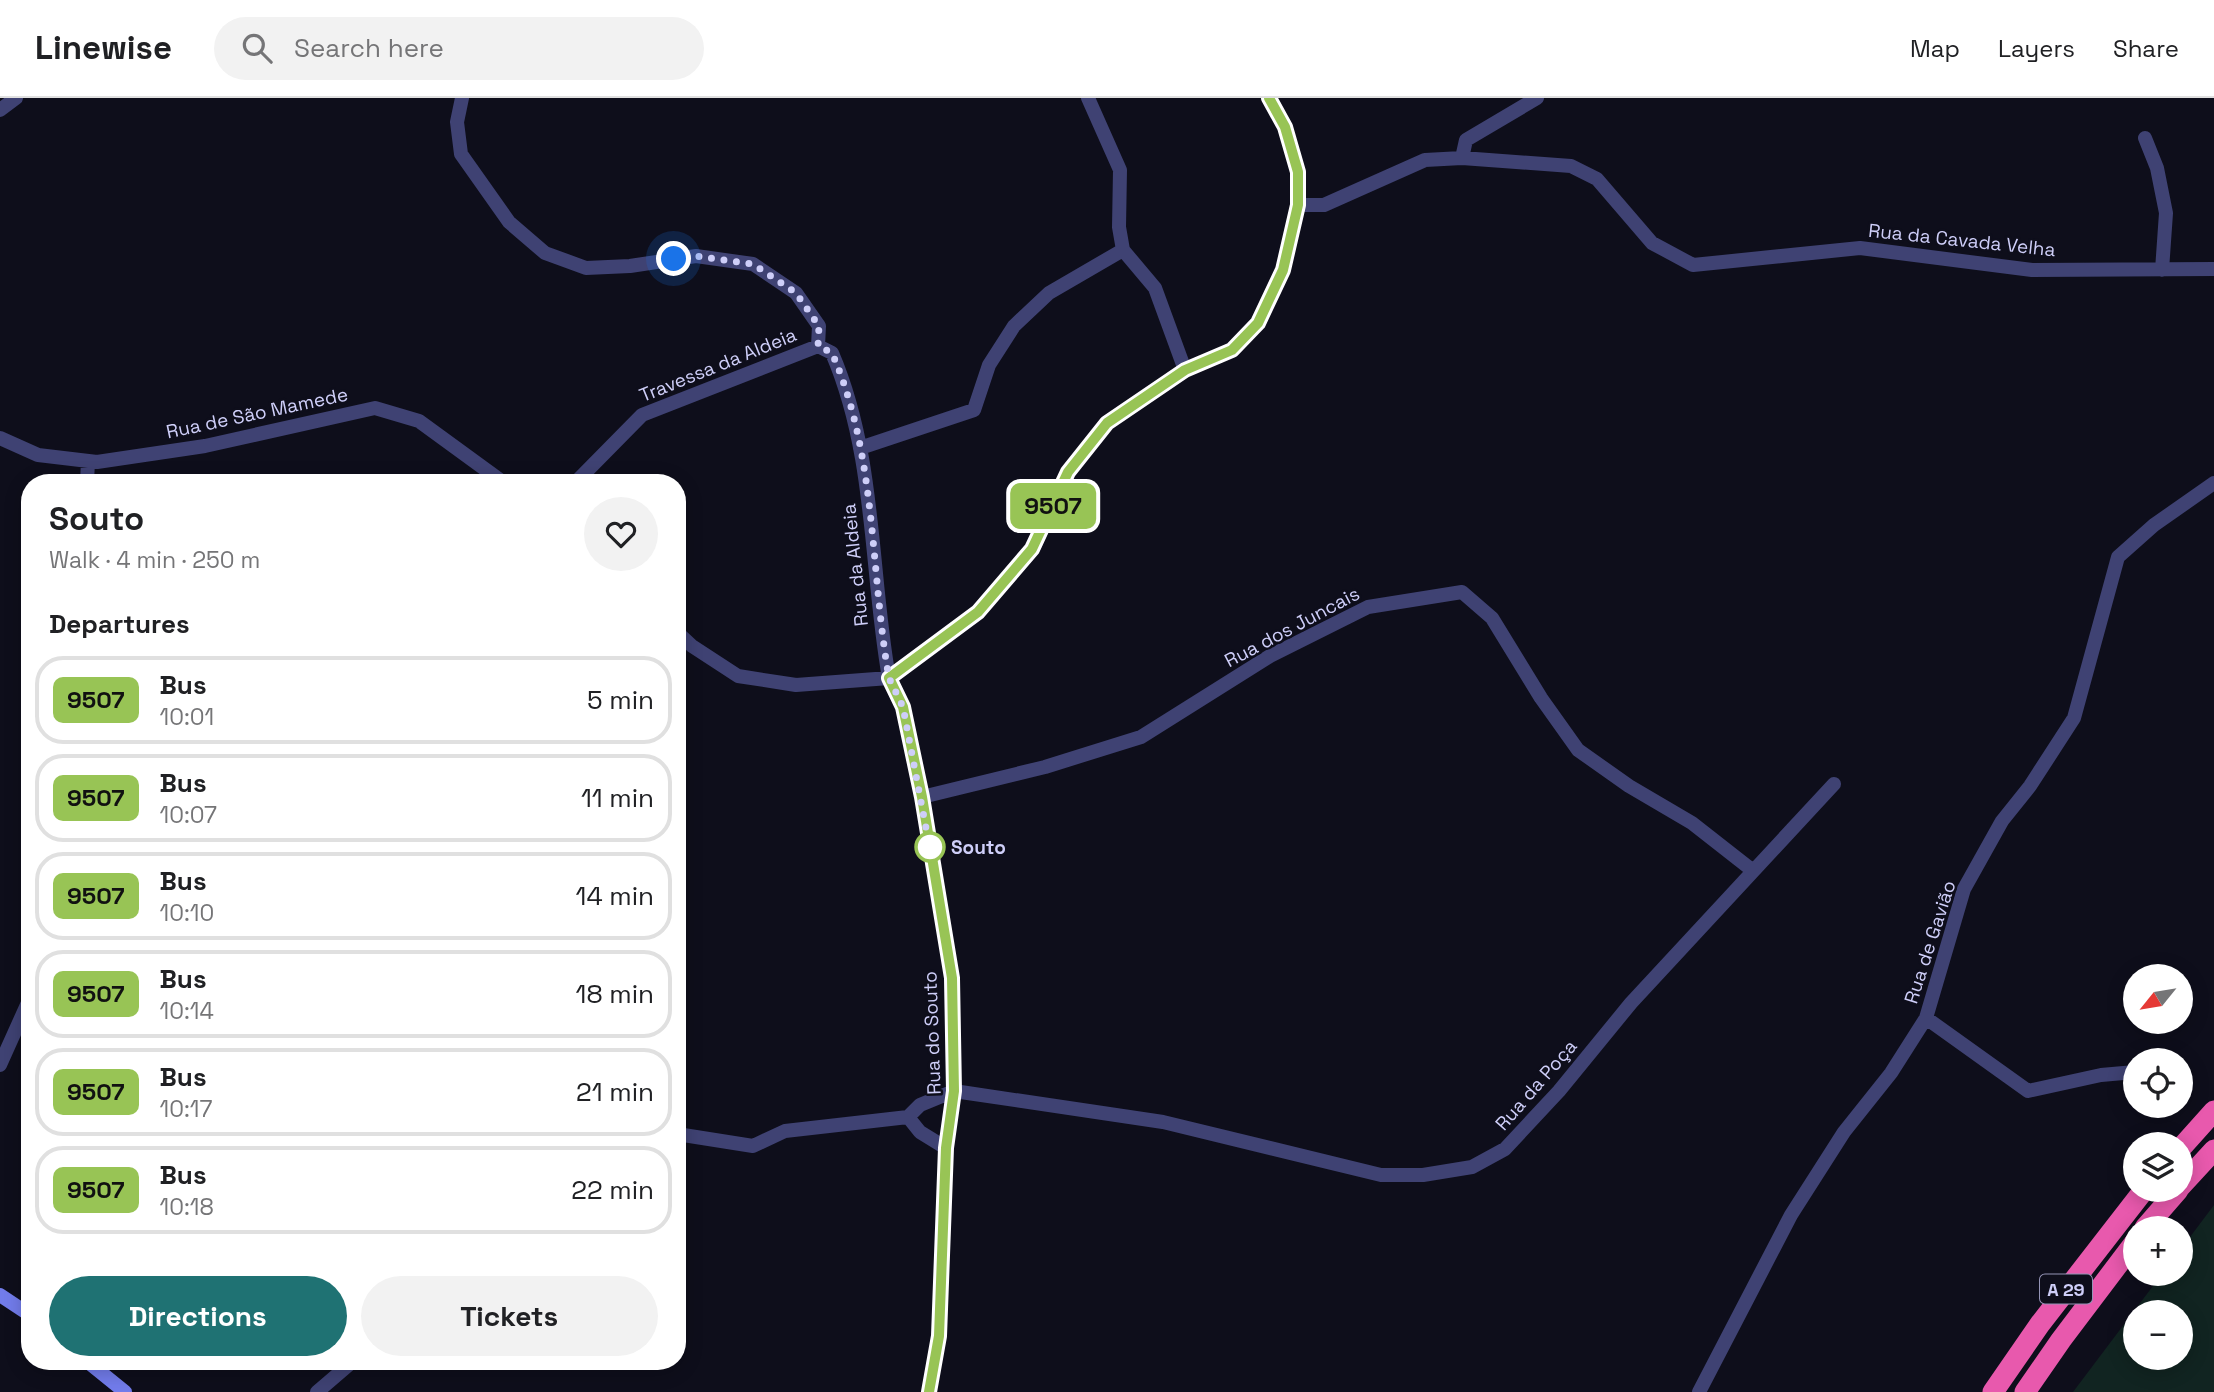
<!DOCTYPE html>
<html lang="en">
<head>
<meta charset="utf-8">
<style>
	body { margin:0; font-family:"Space Grotesk",sans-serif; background:#f2f2f2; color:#202124; height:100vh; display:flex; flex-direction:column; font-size:26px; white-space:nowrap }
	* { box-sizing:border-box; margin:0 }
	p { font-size:23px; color:#757577 }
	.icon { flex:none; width:38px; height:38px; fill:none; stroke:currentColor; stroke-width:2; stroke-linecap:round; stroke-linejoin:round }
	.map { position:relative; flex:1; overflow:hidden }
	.details { position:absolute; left:21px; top:376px; width:665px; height:896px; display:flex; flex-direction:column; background:#fff; border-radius:28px; box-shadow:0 4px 18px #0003 }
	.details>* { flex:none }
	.badge { padding:0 14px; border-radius:10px; font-size:24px; line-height:46px }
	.needle { width:46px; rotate:240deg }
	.fabs { position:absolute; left:2123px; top:866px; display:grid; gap:14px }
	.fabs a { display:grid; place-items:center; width:70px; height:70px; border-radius:50%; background:#fff; box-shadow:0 4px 18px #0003; font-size:35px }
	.you { position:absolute; width:35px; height:35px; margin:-18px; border:5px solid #fff; border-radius:50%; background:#1a73e8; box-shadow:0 0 0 10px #1a73e833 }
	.map>.badge { position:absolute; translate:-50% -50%; box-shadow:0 0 0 4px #fff }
	h2 { padding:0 28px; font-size:26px; line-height:63px }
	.round { display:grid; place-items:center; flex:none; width:74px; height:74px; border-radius:37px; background:#f2f2f2 }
	.overview { display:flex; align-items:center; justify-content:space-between; height:119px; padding:0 28px }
	h1 { font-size:33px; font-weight:600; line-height:52px }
	.cta { display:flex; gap:14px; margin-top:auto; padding:14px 28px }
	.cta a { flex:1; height:80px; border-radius:42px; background:#1f7273; color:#fff; font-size:28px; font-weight:600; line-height:80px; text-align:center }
	.cta a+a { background:#f2f2f2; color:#202124 }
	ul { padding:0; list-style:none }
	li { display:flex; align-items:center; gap:21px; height:88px; margin:0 14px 10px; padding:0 14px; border:4px solid #e0e0e0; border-radius:28px }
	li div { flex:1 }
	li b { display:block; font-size:26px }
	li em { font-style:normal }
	li .badge { min-width:77px; font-weight:700; text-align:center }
	header { display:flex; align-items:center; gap:42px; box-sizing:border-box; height:98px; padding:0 35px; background:#fff; border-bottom:2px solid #e0e0e0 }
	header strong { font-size:33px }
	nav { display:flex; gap:38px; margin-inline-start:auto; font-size:24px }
	.search { width:490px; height:63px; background:#f2f2f2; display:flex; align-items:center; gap:18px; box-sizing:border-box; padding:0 24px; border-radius:38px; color:#757577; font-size:26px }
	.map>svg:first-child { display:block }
	.green { fill:#112421; fill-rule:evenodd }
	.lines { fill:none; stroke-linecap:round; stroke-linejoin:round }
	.minor { stroke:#3f4273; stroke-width:14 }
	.secondary { stroke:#727ceb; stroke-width:14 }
	.motorway { stroke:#e859ad; stroke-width:21 }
	.line-casing { stroke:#fff; stroke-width:16 }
	.line { stroke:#98c455; stroke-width:10 }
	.walk { stroke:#cecef8; stroke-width:7; stroke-dasharray:0 12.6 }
	.stop-dot { fill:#fff; stroke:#98c455; stroke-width:3.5 }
	.labels { text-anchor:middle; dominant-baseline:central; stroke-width:5; stroke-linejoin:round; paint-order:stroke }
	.shield { fill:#0e0e1b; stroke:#9494b6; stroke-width:2 }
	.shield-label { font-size:18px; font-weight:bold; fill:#cecef8 }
	.street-label { font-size:19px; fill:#cecef8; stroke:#0e0e1b }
	.stop-label { font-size:19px; font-weight:bold; fill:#cecef8; stroke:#0e0e1b; text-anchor:start }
</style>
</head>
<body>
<header>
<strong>Linewise</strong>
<div class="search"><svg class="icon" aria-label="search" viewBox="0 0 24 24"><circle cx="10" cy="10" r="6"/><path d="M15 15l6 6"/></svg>Search here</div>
<nav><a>Map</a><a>Layers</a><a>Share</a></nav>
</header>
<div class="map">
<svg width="2214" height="1294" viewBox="0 0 2214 1294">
	<rect width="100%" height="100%" fill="#0e0e1b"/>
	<!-- green -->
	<path class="green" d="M2214 1107V1294H2073L2162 1176H2180L2181 1151ZM2135 1214H2180V1260H2135Z"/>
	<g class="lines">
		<!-- minor -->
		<path class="minor" d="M462 0 457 24 461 56 509 124 545 155 586 170 630 168 696 158 753 166 796 195 819 228 818 248
			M1088 0 1120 72 1119 129 1123 152 1155 190 1185 272
			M0 12 16 0
			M2145 40 2157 70 2166 115 2162 172
			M1462 60 1466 42 1537 0
			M1298 107H1324L1425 62 1462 60 1571 68 1597 81 1652 145 1693 167 1860 150 2032 172 2214 171
			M818 248 832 255C876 357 870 473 889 580L903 609 922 699 952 880 954 993 946 1050 939 1238 929 1294
			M0 340 38 357 97 364 205 348 375 310 419 323 504 385
			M860 350 974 312 989 267 1014 228 1049 195 1123 152
			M87 385 88 363
			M575 385 642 317 818 248
			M677 534 692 548 738 578 796 587 889 580
			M889 580 978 514 1033 451 1068 374 1107 325 1185 272 1232 252 1258 225 1283 172 1298 107V74L1285 29 1269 0
			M922 699 1045 669 1141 639 1270 558 1368 509 1462 494 1492 520 1541 600 1578 652 1629 688 1692 725 1752 772
			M1926 920 2028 993 2101 977 2135 974
			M0 967 30 900
			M954 993 1163 1024 1381 1077H1423L1472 1069 1505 1051 1559 993 1631 905 1834 686
			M908 1019 920 1034 946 1050
			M677 1036 753 1048 785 1033 908 1019 920 1007 954 993
			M317 1294 352 1264
			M1699 1294 1791 1117 1844 1034 1891 975 1926 920 1964 791 2002 723 2030 688 2074 620 2118 459 2154 427 2214 385"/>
		<!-- secondary -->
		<path class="secondary" d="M0 1197 30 1217
			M88 1264 125 1294"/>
		<!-- motorway -->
		<path class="motorway" d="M2180 1051 2214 1013
			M2180 1089 2214 1052
			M2145 1130 2178 1092
			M1993 1294 2040 1226 2144 1092
			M2025 1294 2061 1242 2135 1144"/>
	</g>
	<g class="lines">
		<!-- line casing -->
		<g class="line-casing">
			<path id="line" d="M929 1294 939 1238 946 1050 954 993 952 880 922 699 903 609 889 580 978 514 1032 451 1068 374 1107 325 1185 272 1232 252 1258 225 1283 172 1298 107V74L1285 29 1269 0"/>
		</g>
		<!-- line -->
		<use href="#line" class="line"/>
		<!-- walk -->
		<path class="walk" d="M674 161 696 158 753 166 796 195 819 228 818 248 832 255C877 357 870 473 889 580L903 609 930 751V749"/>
	</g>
	<!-- markers -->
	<circle class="stop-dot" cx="930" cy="749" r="14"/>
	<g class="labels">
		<!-- shield labels -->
		<rect class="shield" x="2040" y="1176.5" width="52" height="29" rx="5"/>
		<g class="shield-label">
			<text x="2066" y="1191">A 29</text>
		</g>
		<!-- street labels -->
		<g class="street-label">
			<text transform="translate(1962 142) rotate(6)">Rua da Cavada Velha</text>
			<text transform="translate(718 267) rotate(-22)">Travessa da Aldeia</text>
			<text transform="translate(257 315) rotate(-12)">Rua de São Mamede</text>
			<text transform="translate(855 467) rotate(-96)">Rua da Aldeia</text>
			<text transform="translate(1292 529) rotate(-28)">Rua dos Juncais</text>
			<text transform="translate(1930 844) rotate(-72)">Rua de Gavião</text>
			<text transform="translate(932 935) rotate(-92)">Rua do Souto</text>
			<text transform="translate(1536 987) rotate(-49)">Rua da Poça</text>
		</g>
		<!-- stop labels -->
		<g class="stop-label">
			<text x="951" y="749">Souto</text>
		</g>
	</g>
</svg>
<div class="fabs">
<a><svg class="needle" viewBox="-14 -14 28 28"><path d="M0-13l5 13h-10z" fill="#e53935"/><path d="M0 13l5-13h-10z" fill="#757577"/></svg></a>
<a><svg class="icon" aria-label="locate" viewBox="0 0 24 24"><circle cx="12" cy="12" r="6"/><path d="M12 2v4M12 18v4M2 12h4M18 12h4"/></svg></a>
<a><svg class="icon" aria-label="layers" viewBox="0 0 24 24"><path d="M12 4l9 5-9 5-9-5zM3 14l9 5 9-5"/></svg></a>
<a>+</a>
<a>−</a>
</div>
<div class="you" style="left:674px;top:161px"></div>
<b class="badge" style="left:1053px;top:408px;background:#98c455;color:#111">9507</b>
<section class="details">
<div class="overview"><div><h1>Souto</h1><p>Walk · 4 min · 250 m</p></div><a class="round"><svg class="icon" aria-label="heart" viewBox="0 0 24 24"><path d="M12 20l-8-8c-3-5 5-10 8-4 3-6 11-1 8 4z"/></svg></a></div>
<h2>Departures</h2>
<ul>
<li><span class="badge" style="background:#98c455;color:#111">9507</span><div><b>Bus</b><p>10:01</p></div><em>5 min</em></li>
<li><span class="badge" style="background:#98c455;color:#111">9507</span><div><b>Bus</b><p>10:07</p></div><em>11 min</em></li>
<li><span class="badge" style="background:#98c455;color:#111">9507</span><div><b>Bus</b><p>10:10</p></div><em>14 min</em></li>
<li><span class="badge" style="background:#98c455;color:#111">9507</span><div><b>Bus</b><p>10:14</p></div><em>18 min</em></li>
<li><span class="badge" style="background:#98c455;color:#111">9507</span><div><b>Bus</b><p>10:17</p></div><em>21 min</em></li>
<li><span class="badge" style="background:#98c455;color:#111">9507</span><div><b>Bus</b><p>10:18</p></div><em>22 min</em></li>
</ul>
<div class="cta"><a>Directions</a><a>Tickets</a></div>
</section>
</div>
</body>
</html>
